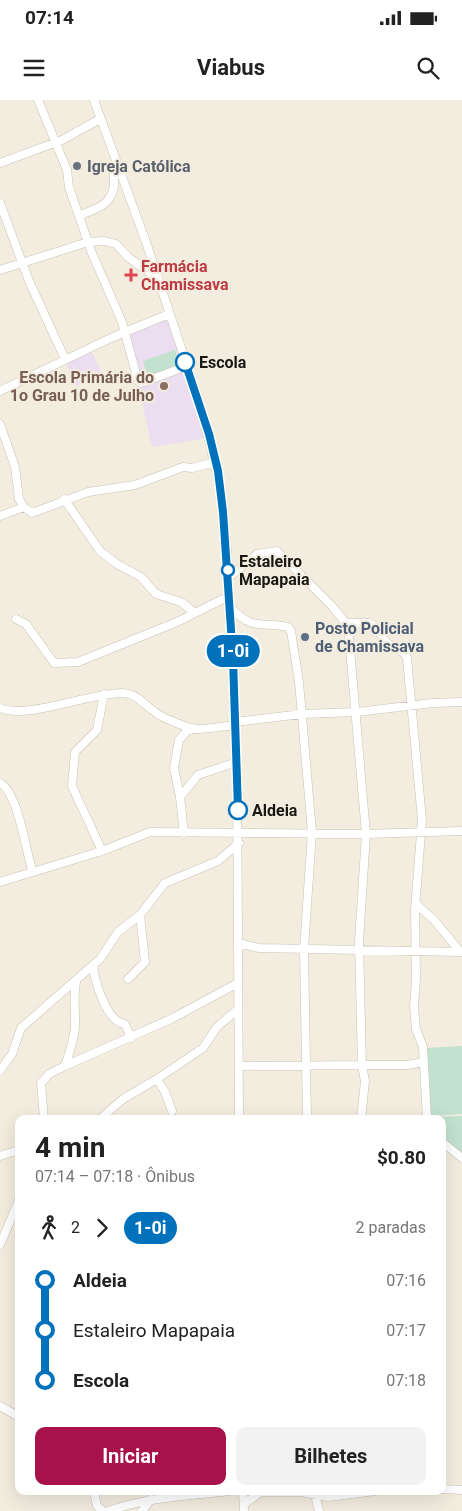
<!DOCTYPE html>
<html lang="pt">
<head>
<meta charset="utf-8">
<style>
	body { margin:0; font-family:Roboto,sans-serif; background:#f2f2f2; color:#222; height:100vh; display:flex; flex-direction:column; font-size:19px; white-space:nowrap }
	* { box-sizing:border-box; margin:0 }
	p { font-size:16px; color:#767676 }
	.icon { flex:none; width:28px; height:28px; fill:none; stroke:currentColor; stroke-width:2; stroke-linecap:round; stroke-linejoin:round }
	.map { position:relative; flex:1; overflow:hidden }
	.details { position:absolute; left:15px; top:1015px; width:431px; height:380px; display:flex; flex-direction:column; background:#fff; border-radius:10px; box-shadow:0 5px 20px #0002 }
	.details>* { flex:none }
	.badge { padding:0 10px; border-radius:16px; font-size:18px; line-height:32px }
	.map>.badge { position:absolute; translate:-50% -50%; box-shadow:0 0 0 2px #fff }
	.legs { display:flex; align-items:center; gap:8px; height:55px; padding:0 20px; font-size:16px }
	.legs p { margin-inline-start:auto }
	.overview { display:flex; align-items:center; justify-content:space-between; height:85px; padding:0 20px }
	h1 { font-size:28px; font-weight:700; line-height:38px }
	.primary-button { display:flex; gap:10px; margin-top:auto; padding:10px 20px }
	.primary-button a { flex:1; height:58px; border-radius:10px; background:#a7124a; color:#fff; font-size:20px; font-weight:700; line-height:58px; text-align:center }
	.primary-button a+a { background:#f2f2f2; color:#222 }
	ul { padding:0 20px; list-style:none }
	li { display:flex; align-items:center; gap:18px; height:50px; font-size:19px }
	li i { display:grid; place-items:center; width:8px; height:100%; margin:0 6px; background:currentColor }
	li i::after { content:''; width:12px; height:12px; margin:-6px; border:4px solid; border-radius:50%; background:#fff }
	li p { margin-inline-start:auto }
	li:first-child i { background:linear-gradient(#0000 50%,currentColor 0) }
	li:last-child i { background:linear-gradient(currentColor 50%,#0000 0) }
	.status { display:flex; justify-content:space-between; align-items:center; height:35px; padding:0 25px; background:#fff; direction:ltr }
	.status svg { height:14px; fill:currentColor }
	header { display:flex; justify-content:space-between; align-items:center; height:65px; padding:0 20px; background:#fff; font-size:22px; font-weight:700 }
	.map>svg:first-child { display:block }
	.education { fill:#ecddf0 }
	.green { fill:#c2e1ce }
	.lines { fill:none; stroke-linecap:round; stroke-linejoin:round }
	.minor-casing { stroke:#c8c3b5; stroke-width:9 }
	.minor { stroke:#fff; stroke-width:8 }
	.line-1-casing { stroke:#fff; stroke-width:11 }
	.line-1 { stroke:#0072bc; stroke-width:8 }
	.worship-dot { fill:#6b7280; stroke:#f2eddf; stroke-width:2 }
	.health-dot { fill:#e0444e; stroke:#f2eddf; stroke-width:2 }
	.stop-1-dot { fill:#fff; stroke:#0072bc; stroke-width:2.5 }
	.education-dot { fill:#8d6e63; stroke:#f2eddf; stroke-width:2 }
	.service-dot { fill:#5c6f8a; stroke:#f2eddf; stroke-width:2 }
	.labels { text-anchor:middle; dominant-baseline:central; stroke-width:4; stroke-linejoin:round; paint-order:stroke }
	.worship-label { font-size:16px; font-weight:bold; fill:#5b616d; stroke:#f2eddf; text-anchor:start }
	.health-label { font-size:16px; font-weight:bold; fill:#be3a42; stroke:#f2eddf; text-anchor:start }
	.stop-label { font-size:16px; font-weight:bold; fill:#181712; stroke:#f2eddf; text-anchor:start }
	.education-label { font-size:16px; font-weight:bold; fill:#785e54; stroke:#f2eddf; text-anchor:end }
	.service-label { font-size:16px; font-weight:bold; fill:#4e5e75; stroke:#f2eddf; text-anchor:start }
</style>
</head>
<body>
<div class="status"><b>07:14</b><svg viewBox="0 0 49 12"><path d="M0 12V9h3v3zM5 12V6h3v6zM10 12V3h3v9zM15 12V0h3v12zM26 1h20v11H26zM47 4h2v5h-2z"/></svg></div>
<header><svg class="icon" aria-label="menu" viewBox="0 0 24 24"><path d="M4 6h16M4 12h16M4 18h16"/></svg>Viabus<svg class="icon" aria-label="search" viewBox="0 0 24 24"><circle cx="10" cy="10" r="6"/><path d="M15 15l6 6"/></svg></header>
<div class="map">
<svg width="462" height="1411" viewBox="0 0 462 1411">
	<rect width="100%" height="100%" fill="#f2eddf"/>
	<!-- education -->
	<path class="education" d="M168 217 206 338 152 347 127 234Z
		M91 249 102 275 76 286 65 260Z"/>
	<!-- green -->
	<path class="green" d="M175 250 181 267 148 278 143 261Z
		M462 946V1014L431 1016 426 948Z
		M462 1016V1056L454 1052 443 1038 442 1019 430 1017Z"/>
	<g class="lines">
		<!-- minor casing -->
		<g class="minor-casing">
			<path id="minor" d="M38 0 67 70 69 87 91 151 122 222 138 281 141 283 187 266
				M94 0 146 142 202 311 221 392 227 450 237 662 239 1019
				M0 63 62 40 100 19
				M0 103 29 181 65 259
				M80 115C96 109 112 105 114 85 114 78 113 71 115 64
				M0 170 88 142 105 141 116 144 128 157 158 179
				M0 291 113 237 169 214
				M0 324 15 367 19 399 24 407 32 413 88 392 135 385 183 367 192 368 216 362
				M64 399 100 451 117 464 141 477 156 494 181 502 195 513
				M0 416 24 407
				M228 478 257 454 277 451 332 506 348 526 366 734 359 841 362 965 239 966
				M230 507C254 532 260 521 288 527L291 531 299 582 312 732 304 849 307 1019
				M16 519 26 524 54 563 78 562 177 522 229 496
				M346 523H369L374 526 387 543 404 553 407 558 422 720 415 809 416 878 414 907 416 929 423 947 427 1019
				M0 608C26 620 89 593 123 593 138 594 144 605 155 612 162 618 189 629 198 629 210 629 223 626 236 625
				M235 622 302 614 357 612 433 603 462 602
				M0 683C18 692 26 751 32 770
				M180 697 198 675 237 662
				M184 734 180 697 174 668 179 640 187 631 193 629
				M102 751 72 686 75 652 97 630 104 594
				M0 782 102 751 150 732 366 734 462 731
				M416 804 434 820 458 849
				M238 843 259 848 462 852
				M93 866C95 882 107 923 125 924L131 938
				M128 879 145 862 140 815
				M65 966 173 918 238 883
				M0 971 12 954 21 928 100 859 118 832 140 815 165 783 218 761 239 743
				M157 979 165 992 172 1011
				M44 1019 41 983 49 974 65 966C69 953 74 941 75 927 76 911 72 894 77 879
				M100 1019 123 999 157 979 203 948 217 927 238 909
				M361 1019 365 981 362 965H407L424 962
				M442 1042 462 1058
				M0 1056 19 1050
				M0 1145 19 1100
				M0 1306 19 1317
				M442 1389 462 1390
				M94 1391 97 1406 103 1411
				M243 1391 244 1411
				M314 1391 319 1411
				M244 1404 261 1392H301L328 1397 375 1391
				M108 1411C148 1397 188 1396 229 1391
				M142 1411 151 1399"/>
		</g>
		<!-- minor -->
		<use href="#minor" class="minor"/>
	</g>
	<g class="lines">
		<!-- line-1 casing -->
		<g class="line-1-casing">
			<path id="line-1" d="M185 262 209 334 218 371 223 412 233 559 238 710"/>
		</g>
		<!-- line-1 -->
		<use href="#line-1" class="line-1"/>
	</g>
	<!-- markers -->
	<circle class="worship-dot" cx="77" cy="66" r="5"/>
	<path class="health-dot" d="M128.5 167.5h5v5h5v5h-5v5h-5v-5h-5v-5h5z"/>
	<g class="stop-1-dot">
		<circle cx="185" cy="262" r="9"/>
		<circle cx="228" cy="470" r="6"/>
		<circle cx="238" cy="710" r="9"/>
	</g>
	<circle class="education-dot" cx="164" cy="286" r="5"/>
	<circle class="service-dot" cx="305" cy="537" r="5"/>
	<g class="labels">
		<!-- worship labels -->
		<g class="worship-label">
			<text x="87" y="66">Igreja Católica</text>
		</g>
		<!-- health labels -->
		<g class="health-label">
			<text x="141" y="166">Farmácia<tspan x="141" dy="18">Chamissava</tspan></text>
		</g>
		<!-- stop labels -->
		<g class="stop-label">
			<text x="199" y="262">Escola</text>
			<text x="239" y="461">Estaleiro<tspan x="239" dy="18">Mapapaia</tspan></text>
			<text x="252" y="710">Aldeia</text>
		</g>
		<!-- education labels -->
		<g class="education-label">
			<text x="154" y="277">Escola Primária do<tspan x="154" dy="18">1o Grau 10 de Julho</tspan></text>
		</g>
		<!-- service labels -->
		<g class="service-label">
			<text x="315" y="528">Posto Policial<tspan x="315" dy="18">de Chamissava</tspan></text>
		</g>
	</g>
</svg>
<b class="badge" style="left:233px;top:551px;background:#0072bc;color:#fff">1-0i</b>
<section class="details">
<div class="overview"><div><h1>4 min</h1><p>07:14 – 07:18 · Ônibus</p></div><b>$0.80</b></div>
<div class="legs"><svg class="icon" aria-label="walk" viewBox="0 0 24 24"><circle cx="13" cy="4" r="2"/><path d="M13 8l-2 6 4 7M11 14l-3 7M7 12l3-4h3l4 4"/></svg>2<svg class="icon" aria-label="forward" viewBox="0 0 24 24"><path d="M9 5l7 7-7 7"/></svg><b class="badge" style="background:#0072bc;color:#fff">1-0i</b><p>2 paradas</p></div>
<ul>
<li><i style="color:#0072bc"></i><b>Aldeia</b><p>07:16</p></li>
<li><i style="color:#0072bc"></i><span>Estaleiro Mapapaia</span><p>07:17</p></li>
<li><i style="color:#0072bc"></i><b>Escola</b><p>07:18</p></li>
</ul>
<div class="primary-button"><a>Iniciar</a><a>Bilhetes</a></div>
</section>
</div>
</body>
</html>
